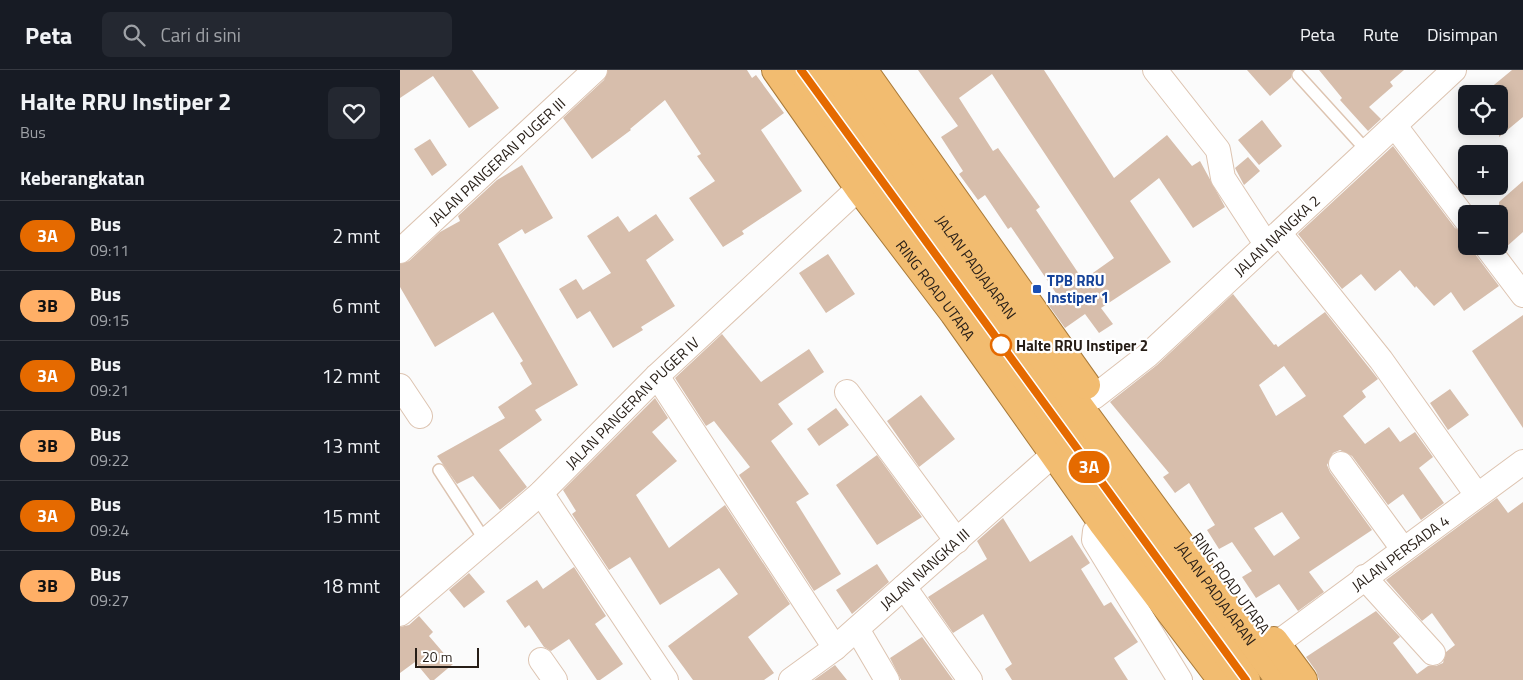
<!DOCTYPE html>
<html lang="id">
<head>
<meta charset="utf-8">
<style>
	body { margin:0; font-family:"Titillium Web",sans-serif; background:#242831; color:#f1f3f6; height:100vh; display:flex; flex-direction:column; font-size:19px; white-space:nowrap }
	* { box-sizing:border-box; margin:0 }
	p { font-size:16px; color:#9ea1a6 }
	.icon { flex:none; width:28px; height:28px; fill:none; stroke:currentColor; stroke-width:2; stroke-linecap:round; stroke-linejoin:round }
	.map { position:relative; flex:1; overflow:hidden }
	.drawer { display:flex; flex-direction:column; background:#171b24; width:400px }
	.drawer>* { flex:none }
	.badge { padding:0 10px; border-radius:16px; font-size:18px; line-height:32px }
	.controls { position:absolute; left:1058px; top:15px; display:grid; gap:10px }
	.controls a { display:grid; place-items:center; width:50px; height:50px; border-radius:8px; background:#171b24; box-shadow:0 2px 12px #0003; font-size:25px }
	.scale { position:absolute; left:15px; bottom:12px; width:64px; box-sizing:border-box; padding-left:5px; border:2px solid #271e17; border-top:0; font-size:14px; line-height:18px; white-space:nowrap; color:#271e17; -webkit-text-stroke:4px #fff; paint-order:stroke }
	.map>.badge { position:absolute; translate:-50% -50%; box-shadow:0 0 0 2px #fff }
	h2 { padding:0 20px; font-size:19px; line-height:45px }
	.round { display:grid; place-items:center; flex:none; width:52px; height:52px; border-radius:8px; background:#242831 }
	.overview { display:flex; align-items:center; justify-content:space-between; height:85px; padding:0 20px }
	h1 { font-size:24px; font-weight:700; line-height:38px }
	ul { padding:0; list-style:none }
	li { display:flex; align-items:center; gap:15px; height:70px; padding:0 20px; border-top:1px solid #363941 }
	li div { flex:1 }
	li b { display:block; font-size:19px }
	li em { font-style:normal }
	li .badge { min-width:55px; font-weight:700; text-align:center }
	header { display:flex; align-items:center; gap:30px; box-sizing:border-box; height:70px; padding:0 25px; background:#171b24; border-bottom:1px solid #363941 }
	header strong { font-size:24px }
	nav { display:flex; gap:28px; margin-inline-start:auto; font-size:18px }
	.search { width:350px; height:45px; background:#242831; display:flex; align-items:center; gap:12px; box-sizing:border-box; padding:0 18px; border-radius:8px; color:#9ea1a6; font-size:19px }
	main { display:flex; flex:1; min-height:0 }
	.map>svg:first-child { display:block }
	.building { fill:#d7beac; fill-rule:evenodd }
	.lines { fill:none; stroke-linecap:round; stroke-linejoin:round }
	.service-casing { stroke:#ddc4b1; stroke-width:14 }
	.minor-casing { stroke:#ddc4b1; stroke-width:26 }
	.trunk-casing { stroke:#a97a39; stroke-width:30 }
	.service { stroke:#fff; stroke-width:11 }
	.minor { stroke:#fff; stroke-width:24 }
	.trunk { stroke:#f2bc70; stroke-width:28 }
	.line-casing { stroke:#fff; stroke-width:11 }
	.line { stroke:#e56a00; stroke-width:8 }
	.transit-dot { fill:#1a4fb4; stroke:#fff; stroke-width:2 }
	.stop-dot { fill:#fff; stroke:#e56a00; stroke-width:2.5 }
	.labels { text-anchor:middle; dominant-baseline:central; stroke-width:4.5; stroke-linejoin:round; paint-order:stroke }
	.street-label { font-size:15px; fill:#271e17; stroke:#fff }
	.transit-label { font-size:15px; font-weight:bold; fill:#164399; stroke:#fff; text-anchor:start }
	.stop-label { font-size:15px; font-weight:bold; fill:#271e17; stroke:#fff; text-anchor:start }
</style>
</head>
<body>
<header>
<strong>Peta</strong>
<div class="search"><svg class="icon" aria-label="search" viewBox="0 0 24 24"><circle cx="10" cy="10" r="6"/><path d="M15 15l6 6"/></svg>Cari di sini</div>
<nav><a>Peta</a><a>Rute</a><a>Disimpan</a></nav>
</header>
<main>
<section class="drawer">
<div class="overview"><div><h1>Halte RRU Instiper 2</h1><p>Bus</p></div><a class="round"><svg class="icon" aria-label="heart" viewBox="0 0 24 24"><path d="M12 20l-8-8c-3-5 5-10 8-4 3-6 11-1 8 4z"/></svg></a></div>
<h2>Keberangkatan</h2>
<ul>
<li><span class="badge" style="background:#e56a00;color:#fff">3A</span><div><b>Bus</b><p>09:11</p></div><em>2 mnt</em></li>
<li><span class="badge" style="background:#ffaf66;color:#111">3B</span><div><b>Bus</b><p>09:15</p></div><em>6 mnt</em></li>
<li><span class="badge" style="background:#e56a00;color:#fff">3A</span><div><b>Bus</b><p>09:21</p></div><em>12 mnt</em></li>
<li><span class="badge" style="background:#ffaf66;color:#111">3B</span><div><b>Bus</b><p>09:22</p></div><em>13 mnt</em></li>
<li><span class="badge" style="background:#e56a00;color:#fff">3A</span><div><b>Bus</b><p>09:24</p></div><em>15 mnt</em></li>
<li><span class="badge" style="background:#ffaf66;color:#111">3B</span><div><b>Bus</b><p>09:27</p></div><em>18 mnt</em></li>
</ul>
</section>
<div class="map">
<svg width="1123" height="610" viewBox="0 0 1123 610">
	<rect width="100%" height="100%" fill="#fbfbfb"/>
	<!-- building -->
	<path class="building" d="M0 0H72L99 38 69 58 33 6 0 28Z
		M208 0H347L352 8 356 5 384 43 361 60 402 121 342 161 344 164 323 177 289 128 315 111 297 86 301 84 265 30 230 59 231 60 192 89 163 48 204 10Z
		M518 0H644L714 108 767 65 792 96 800 91 825 137 793 158 759 108 730 131 771 192 701 238 713 254 699 263 685 244 665 258 647 233 658 226 611 157 608 159 585 125 578 130 559 104 563 101 541 67 558 56ZM592 4 714 188 683 210 636 140 640 137 598 78 593 81 559 28Z
		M847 0H893L891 8 870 26Z
		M919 0H1004L990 12 993 16 969 37 981 49 968 61 940 30 942 28Z
		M1112 0H1123V47L1099 67V24H1083Z
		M862 50 882 76 859 95 838 70Z
		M30 69 47 95 32 106 14 79Z
		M993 76 1055 158 1066 164V176H1072L1075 184 1099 216 1064 241 1051 222 1034 236 1016 216 1015 218 1000 200 975 221 961 204 942 219 898 164Z
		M848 87 860 101 844 115 835 98Z
		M122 95 153 148 125 164 122 159 98 174 178 315 135 340 142 350 99 380 127 417 100 440 73 406 57 414 37 386 105 348 98 337 132 314 120 293 123 291 93 242 35 277 0 217V194L9 191 40 162 60 151 58 146 97 110Z
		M1123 111V162L1105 178 1099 170V132Z
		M256 144 274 170 246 190 275 236 241 257 243 260 213 278 190 241 177 249 159 219 176 209 183 220 211 203 187 166 218 146 229 162Z
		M428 184 455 224 426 243 399 203Z
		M833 224 874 275 876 274 878 277 925 242 978 309 962 321 966 327 943 346 965 374 989 357 1000 372 1015 362 1033 387 1019 398 1044 433 1021 450 1003 424 988 435 952 386 940 380 933 383 927 395 930 402 972 460 909 502 924 522 898 541 879 514 856 528 842 507 852 501 832 472 819 479 807 460 815 455 789 413 775 423 763 407 769 403 710 332 757 295ZM884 296 906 326 876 346 859 315ZM882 442 900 468 874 486 854 458Z
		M1123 245V358L1072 281Z
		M322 264 361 312 409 279 424 302 378 334 393 354 371 371 409 424 396 432 441 504 414 521 339 405 350 397 314 351 306 356 275 308Z
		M1050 319 1069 345 1048 360 1030 333Z
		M521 325 555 369 519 397 487 351Z
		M255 328 268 348 252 362 277 391 236 425 269 478 325 435 390 534 348 567 374 603 364 610H293L268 576 338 524 319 498 260 535 230 487 209 500 172 444 176 441 163 420Z
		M436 338 449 355 419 376 407 359Z
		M477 385 522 447 477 475 436 415Z
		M1097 428 1108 443 1123 432V610H919L916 601 906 587 976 541 1000 567 993 573 1017 604 1028 596H1036L1043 593 1046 582 1055 575 1032 543 1022 551 986 510Z
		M603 448 630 492 672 465 690 493 681 499 704 536 711 532 738 572 714 588 728 610H612L605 599 612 594 583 544 553 563 528 527 587 489 577 471Z
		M477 494 489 512 452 544 436 520Z
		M174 497 206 546 195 554 223 594 200 610H197L169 569 151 581 144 577 129 555 125 558 106 531 137 510 143 519Z
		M69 503 85 522 64 538 49 520Z
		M19 546 33 562 29 566 53 594 34 610H30L15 592 0 603V557L9 555Z
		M522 567 553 610H501L490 588Z
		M435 595 447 610H414Z"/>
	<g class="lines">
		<!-- service casing -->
		<g class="service-casing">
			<path id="service" d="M898 5 968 82
				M39 400 86 472"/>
		</g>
		<!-- minor casing -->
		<g class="minor-casing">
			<g id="minor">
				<path d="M755 0 818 80 823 108 866 174"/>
				<path d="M995 56 1066 150"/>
				<path d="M880 164 981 290 1077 425"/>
				<path d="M1086 176 1123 225"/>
				<path id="s1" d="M0 181 195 0"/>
				<path d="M257 306 435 578"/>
				<path d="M0 316 20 346"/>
				<path d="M447 322 557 471"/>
				<path id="s2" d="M694 327 748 285 1054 0"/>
				<path d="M941 394 1003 479"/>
				<path d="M141 423 266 610"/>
				<path d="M702 452 695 461 694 470 780 610"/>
				<path d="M964 507 1033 583"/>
				<path d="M504 517 570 610"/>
				<path id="s3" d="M0 544 141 423 257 306 459 118"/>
				<path d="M457 559 487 610"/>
				<path id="s4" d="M876 574 1123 392"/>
				<path d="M141 590 155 610"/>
				<path id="s5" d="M391 610 435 578 654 384"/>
			</g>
		</g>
		<!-- trunk casing -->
		<g class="trunk-casing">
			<g id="trunk">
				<path id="s6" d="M376 0 459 118 554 243 702 452 822 610"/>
				<path d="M401 0 846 610"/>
				<path id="s7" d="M432 0 880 610"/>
				<path d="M463 0 686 315"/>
				<path d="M874 571 903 610"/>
			</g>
		</g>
		<!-- service -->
		<use href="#service" class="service"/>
		<!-- minor -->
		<use href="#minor" class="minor"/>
		<!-- trunk -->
		<use href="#trunk" class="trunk"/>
	</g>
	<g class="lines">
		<!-- line casing -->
		<g class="line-casing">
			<path id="line" d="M401 0 846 610"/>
		</g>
		<!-- line -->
		<use href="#line" class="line"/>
	</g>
	<!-- markers -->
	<rect class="transit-dot" x="632" y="214" width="10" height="10" rx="2.5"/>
	<circle class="stop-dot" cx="601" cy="275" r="10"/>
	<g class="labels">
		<!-- street labels -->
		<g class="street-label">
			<text stroke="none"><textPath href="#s1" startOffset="132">JALAN PANGERAN PUGER III</textPath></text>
			<text stroke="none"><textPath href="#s2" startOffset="244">JALAN NANGKA 2</textPath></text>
			<text stroke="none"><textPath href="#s7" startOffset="244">JALAN PADJAJARAN</textPath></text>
			<text stroke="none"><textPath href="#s6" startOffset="272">RING ROAD UTARA</textPath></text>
			<text stroke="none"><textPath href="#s3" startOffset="314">JALAN PANGERAN PUGER IV</textPath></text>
			<text stroke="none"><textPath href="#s4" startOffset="154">JALAN PERSADA 4</textPath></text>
			<text stroke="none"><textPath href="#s5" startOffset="174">JALAN NANGKA III</textPath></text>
			<text transform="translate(831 513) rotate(54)">RING ROAD UTARA</text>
			<text stroke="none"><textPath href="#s7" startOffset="649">JALAN PADJAJARAN</textPath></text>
		</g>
		<!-- transit labels -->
		<g class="transit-label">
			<text x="647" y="210">TPB RRU<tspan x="647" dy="17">Instiper 1</tspan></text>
		</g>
		<!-- stop labels -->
		<g class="stop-label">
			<text x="616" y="275">Halte RRU Instiper 2</text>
		</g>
	</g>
</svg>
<div class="controls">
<a><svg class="icon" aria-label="locate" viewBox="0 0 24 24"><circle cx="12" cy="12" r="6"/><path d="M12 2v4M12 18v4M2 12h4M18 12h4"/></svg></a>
<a>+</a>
<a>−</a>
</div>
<div class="scale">20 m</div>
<b class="badge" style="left:689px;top:397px;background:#e56a00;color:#fff">3A</b>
</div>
</main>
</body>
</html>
